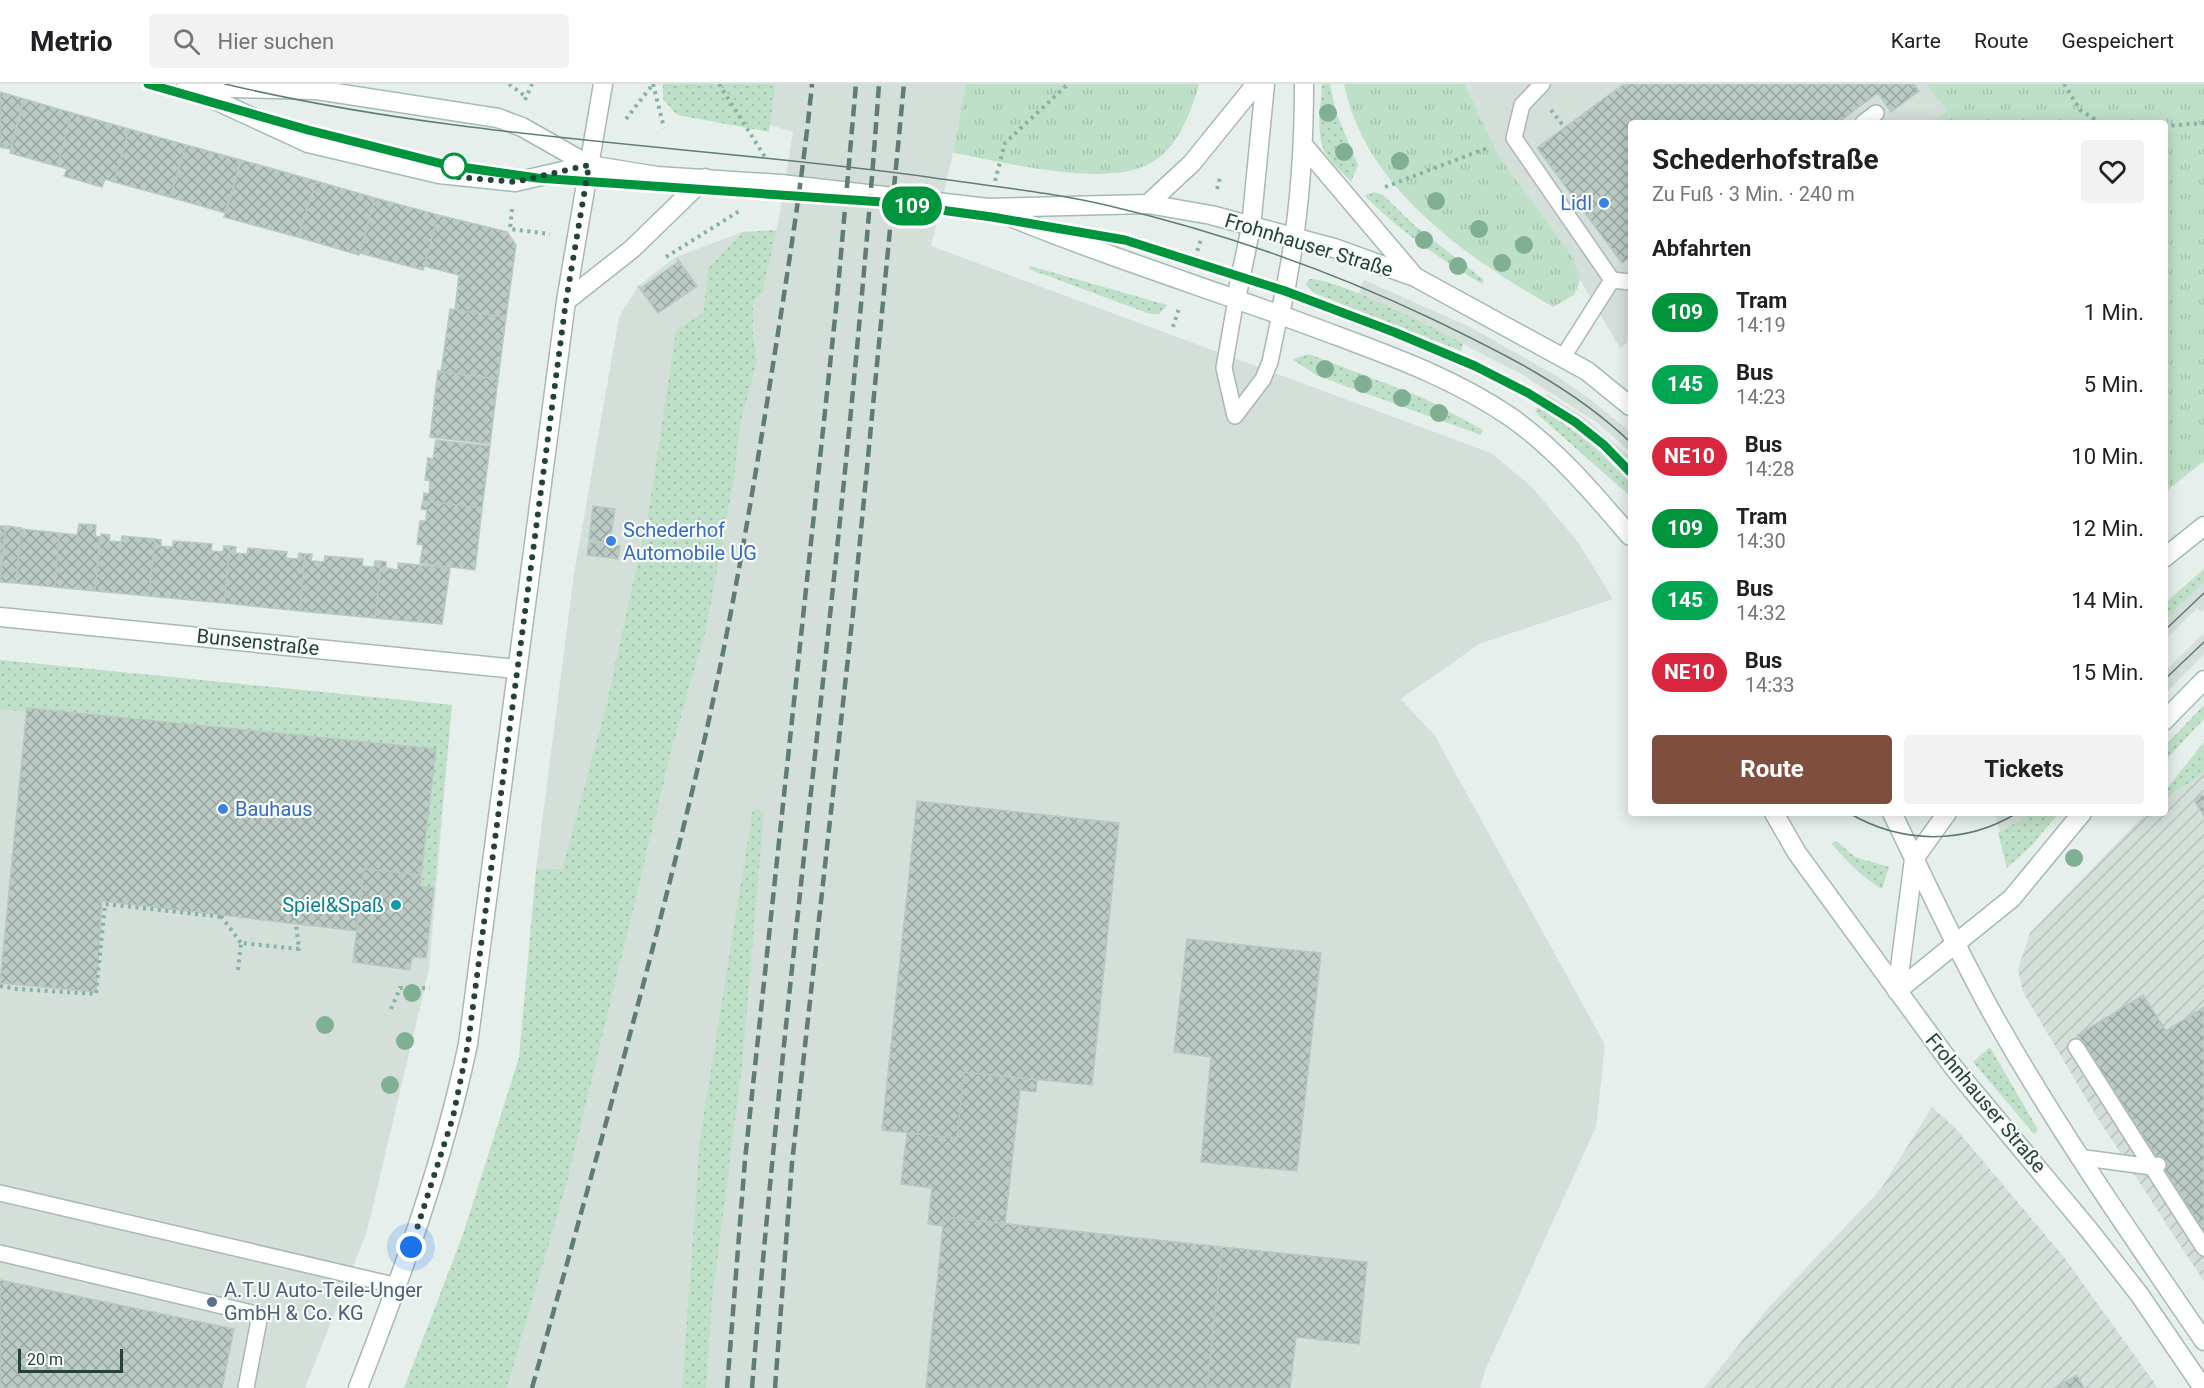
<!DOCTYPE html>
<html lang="de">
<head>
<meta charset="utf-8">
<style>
	body { margin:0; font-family:Roboto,sans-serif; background:#f2f2f2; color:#202124; height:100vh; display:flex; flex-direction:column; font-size:22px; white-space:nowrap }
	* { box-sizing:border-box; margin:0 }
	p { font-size:20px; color:#757577 }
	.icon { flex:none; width:33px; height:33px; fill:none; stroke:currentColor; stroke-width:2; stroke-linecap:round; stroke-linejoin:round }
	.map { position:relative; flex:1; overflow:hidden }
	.sheet { position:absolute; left:1628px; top:36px; width:540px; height:696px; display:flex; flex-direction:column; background:#fff; border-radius:6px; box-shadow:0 3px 15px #0003 }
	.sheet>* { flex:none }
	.badge { padding:0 12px; border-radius:20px; font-size:21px; line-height:39px }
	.scale { position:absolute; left:18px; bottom:15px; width:105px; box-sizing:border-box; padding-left:6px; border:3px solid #24423a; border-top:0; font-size:16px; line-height:21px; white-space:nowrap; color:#24423a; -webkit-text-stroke:4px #f7fbf9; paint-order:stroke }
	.you { position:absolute; width:30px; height:30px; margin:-15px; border:4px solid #fff; border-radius:50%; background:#1a73e8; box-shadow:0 0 0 9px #1a73e833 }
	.map>.badge { position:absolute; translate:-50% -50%; box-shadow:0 0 0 3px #fff }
	h2 { padding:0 24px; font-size:22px; line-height:54px }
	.round { display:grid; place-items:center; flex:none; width:63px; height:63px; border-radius:6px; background:#f2f2f2 }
	.summary { display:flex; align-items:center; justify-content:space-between; height:102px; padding:0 24px }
	h1 { font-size:28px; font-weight:700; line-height:45px }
	.primary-button { display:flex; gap:12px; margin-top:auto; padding:12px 24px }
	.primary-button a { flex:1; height:69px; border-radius:6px; background:#7f4e3f; color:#fff; font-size:24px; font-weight:700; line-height:69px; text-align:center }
	.primary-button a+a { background:#f2f2f2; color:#202124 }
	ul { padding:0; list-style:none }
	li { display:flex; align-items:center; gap:18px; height:72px; padding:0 24px }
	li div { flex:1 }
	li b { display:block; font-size:22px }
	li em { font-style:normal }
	li .badge { min-width:66px; font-weight:700; text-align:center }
	header { display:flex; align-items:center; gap:36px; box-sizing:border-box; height:84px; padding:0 30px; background:#fff; border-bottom:2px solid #e0e0e0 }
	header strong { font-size:28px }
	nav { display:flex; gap:33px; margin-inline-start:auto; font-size:21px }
	.search { width:420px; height:54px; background:#f2f2f2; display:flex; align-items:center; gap:15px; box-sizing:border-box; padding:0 21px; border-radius:6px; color:#757577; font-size:22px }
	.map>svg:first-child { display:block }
	.built { fill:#d4dfda }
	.industrial { fill:url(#industrial-furrows) }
	.grass { fill:url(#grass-dots) }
	.park { fill:url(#park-tufts) }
	.building { fill:url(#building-cross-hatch); stroke:#b8c9c2; stroke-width:1.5 }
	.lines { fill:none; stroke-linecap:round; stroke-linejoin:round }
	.service-casing { stroke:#a8b8b2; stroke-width:18 }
	.minor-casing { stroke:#a8b8b2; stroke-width:21 }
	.tertiary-casing { stroke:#a8b8b2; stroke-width:21 }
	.secondary-casing { stroke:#a4bbb3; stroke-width:21 }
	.path { stroke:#86b3a5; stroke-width:4; stroke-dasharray:3 4.5; stroke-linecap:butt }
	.service { stroke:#fff; stroke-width:15 }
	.minor { stroke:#fff; stroke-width:18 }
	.tertiary { stroke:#fff; stroke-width:18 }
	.secondary { stroke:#fff; stroke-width:18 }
	.tram { stroke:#5f7d75; stroke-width:1.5 }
	.rail { stroke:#5f7d75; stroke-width:4.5; stroke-dasharray:12 6; stroke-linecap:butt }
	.tree { fill:#80af93 }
	.line-casing { stroke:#fff; stroke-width:14 }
	.line { stroke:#00943c; stroke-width:9 }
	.walk { stroke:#24423a; stroke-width:6; stroke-dasharray:0 10.8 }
	.stop-dot { fill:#fff; stroke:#00943c; stroke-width:3 }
	.shop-dot { fill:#3f7fe0; stroke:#f7fbf9; stroke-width:2 }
	.culture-dot { fill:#0f9aa8; stroke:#f7fbf9; stroke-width:2 }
	.service-dot { fill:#5c6f8a; stroke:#f7fbf9; stroke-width:2 }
	.labels { text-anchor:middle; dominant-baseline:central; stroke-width:4.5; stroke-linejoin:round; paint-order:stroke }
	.shop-label { font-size:20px; fill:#366cbe; stroke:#f7fbf9; text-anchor:start }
	.street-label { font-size:20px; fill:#24423a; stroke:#f7fbf9 }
	.culture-label { font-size:20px; fill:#0d838f; stroke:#f7fbf9; text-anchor:end }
	.service-label { font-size:20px; fill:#4e5e75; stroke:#f7fbf9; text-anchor:start }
</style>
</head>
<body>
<header>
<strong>Metrio</strong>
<div class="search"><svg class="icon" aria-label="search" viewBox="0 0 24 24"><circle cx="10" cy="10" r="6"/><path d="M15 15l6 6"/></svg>Hier suchen</div>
<nav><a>Karte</a><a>Route</a><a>Gespeichert</a></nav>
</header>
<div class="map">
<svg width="2204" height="1304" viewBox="0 0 2204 1304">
	<defs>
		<pattern id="industrial-furrows" width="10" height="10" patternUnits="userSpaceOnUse" patternTransform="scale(1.5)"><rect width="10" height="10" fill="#d4dfda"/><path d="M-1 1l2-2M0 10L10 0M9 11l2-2" fill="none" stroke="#b6c1bc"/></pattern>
		<pattern id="grass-dots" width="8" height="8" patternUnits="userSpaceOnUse" patternTransform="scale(1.5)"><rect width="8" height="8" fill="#bfe0c8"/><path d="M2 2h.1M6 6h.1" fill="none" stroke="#a4c1ad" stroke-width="1.8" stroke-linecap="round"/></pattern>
		<pattern id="park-tufts" width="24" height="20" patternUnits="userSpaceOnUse" patternTransform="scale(1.5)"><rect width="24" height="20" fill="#bfe0c8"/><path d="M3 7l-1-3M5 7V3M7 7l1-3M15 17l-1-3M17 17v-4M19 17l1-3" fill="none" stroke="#a4c1ad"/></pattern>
		<pattern id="building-cross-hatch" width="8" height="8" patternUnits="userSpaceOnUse" patternTransform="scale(1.5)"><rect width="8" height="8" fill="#bbcac4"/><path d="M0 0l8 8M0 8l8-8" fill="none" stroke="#98a6a0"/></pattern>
	</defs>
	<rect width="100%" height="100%" fill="#e6efeb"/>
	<!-- built -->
	<path class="built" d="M776 0H966L953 69 931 162 1491 369 1532 403 1578 458 1613 515 1479 560 1401 615 1435 652 1605 961 1596 1043 1486 1284 1480 1304H507L568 1095 673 661 707 542 734 395 741 338 757 277 753 250V218L762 209 777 146 793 48 770 41Z
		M1465 0H1926L1947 27 1930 39H1630V256L1620 264 1580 196 1499 72Z
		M742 148 708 184 703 229 676 246 649 424 606 622 562 786 536 785 574 490 619 233 638 202 676 173Z
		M1364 196 1470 243 1558 293 1594 318 1630 348V368L1599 340 1523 291 1440 248 1358 211Z
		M1547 310 1585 334 1630 373V399L1598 367 1539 324Z
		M2204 498V525L2201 528 2197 524 2165 556V536Z
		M2204 549V570L2165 610V587Z
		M0 576 452 621 429 885 367 1147 305 1304H0Z
		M1998 729H2034L2000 748 1995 731Z"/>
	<!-- industrial -->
	<path class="industrial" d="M2204 689V1198L2097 1033 2023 908 2018 885 2030 849 2146 729H2164L2165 714Z
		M1932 1023 1956 1045 2063 1172 2158 1304H1704L1770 1222 1881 1105Z"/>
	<!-- grass -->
	<path class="grass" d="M663 0H776L769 48 677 31 663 15Z
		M1322 0H1330L1336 28 1358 81 1351 98C1343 89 1332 80 1326 70 1315 51 1321 21 1322 0Z
		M1375 108 1384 112 1414 141 1484 196 1482 200C1440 175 1401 148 1366 113L1365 111Z
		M777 146 762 209 753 218V250L757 277 741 338 734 395 707 542 673 661 568 1095 507 1304H404L462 1153 519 974 536 785H562L606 622 649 424 676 246 703 229 708 184 742 148Z
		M1030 182 1167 221 1159 230H1150L1029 185Z
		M1309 195C1335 193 1435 245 1463 259L1461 267 1314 209 1306 201Z
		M1309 270 1426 315 1483 346 1481 351 1318 292 1292 275Z
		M1538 323C1573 343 1603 370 1630 399V412L1537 330 1535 326Z
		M2204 485V498L2165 536V519Z
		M0 576 452 621 434 804 420 802 436 665 28 624 27 628 0 625Z
		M2204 621V635L2165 677V662Z
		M2204 658V689L2165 714V707Z
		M753 723 764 728 742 982 712 1217 706 1304H682L700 1055Z
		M2034 729H2059L2031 762 2007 784 1998 749Z
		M1836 757 1855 773 1889 783 1882 805C1861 793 1847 777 1831 759Z
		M1990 963 2038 1046 2034 1050 1973 978Z"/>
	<!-- park -->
	<path class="park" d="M966 0H1199C1191 29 1178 65 1149 80 1103 104 1005 78 953 69Z
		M1344 0H1465L1499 72 1574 175 1580 196 1574 211 1553 223C1466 173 1365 104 1344 0Z
		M1926 0H2204V377L2165 408 2164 39H1930L1947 27Z"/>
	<!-- building -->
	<path class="building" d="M1624 0H1914L1919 7 1891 28 1878 9 1837 39H1630V173L1622 179 1537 64Z
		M0 8 24 15 10 65 0 63Z
		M24 15 72 29 57 82 10 69Z
		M72 29 129 45 114 98 105 95 102 103 64 92 67 85 57 82Z
		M129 45 186 61 170 113 114 98Z
		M186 61 241 76 226 129 170 113Z
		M241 76 316 97 298 153 224 133Z
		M316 97 375 114 359 171 298 153Z
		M375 114 438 131 423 186 360 169Z
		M438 131 507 148 516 161 506 233 455 226 459 191 424 182Z
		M677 174 697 202 658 229 638 202 641 204 672 182 678 178Z
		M450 225 506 233 498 295 441 288Z
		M438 287 498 295 490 360 430 353Z
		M436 356 490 362 482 424 423 417 424 409 429 410 430 397 425 396 428 374 433 375Z
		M423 417 482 424 475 486 420 479 423 461 417 460 420 437H426L427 426 421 425Z
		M593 422 615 425 610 459 589 456Z
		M79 440 96 441 95 452 100 453 95 507 55 503 59 449 77 451Z
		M0 442H6L0 490Z
		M6 442 21 444 16 499 0 498Z
		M21 445 59 449 55 503 16 499Z
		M101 450 110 451 109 457 121 458 122 452 155 455 149 512 95 507Z
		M155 455 161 456V462L173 463V457L212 460 211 467 223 468 224 462H230L224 519 149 512Z
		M589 458 620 462 618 475 587 471Z
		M230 462 236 463 235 469 247 470 248 464 287 468 286 474 298 475 299 469 305 470 300 527 224 519Z
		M305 470H312L311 477 324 478 325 472 363 475 362 482 374 483 375 477H381L375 534 300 527Z
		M381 477 386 478V484L398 486V479L450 484 442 540 375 534Z
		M27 624 436 665 421 791 364 785 357 847 102 817 96 908 0 899Z
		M2204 710V732L2194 716Z
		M917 717 1119 739 1092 1001 964 988 957 1054 882 1046Z
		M364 785 421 791 420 802 434 804 426 874 412 873 410 886 353 878Z
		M1187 855 1321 869 1297 1087 1201 1078 1211 973 1174 968Z
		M2143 911 2166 947 2204 923V1147L2078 951Z
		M964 988 1037 996 1036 1008 1020 1006 1005 1140 944 1133 943 1142 928 1140 932 1104 901 1100 907 1049 957 1054Z
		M944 1133 1222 1163 1207 1304H926Z
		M1222 1163 1367 1178 1359 1260 1296 1253 1290 1304H1207Z
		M0 1196 234 1245 222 1304H0Z
		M2077 1291 2084 1304H2054Z"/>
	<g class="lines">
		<!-- service casing -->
		<g class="service-casing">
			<path id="service" d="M1542 0 1522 21 1514 54 1612 196 1563 273
				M1863 39 1876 29
				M1612 196 1630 198
				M1235 332 1224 284 1236 215
				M1235 332 1263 295 1270 278 1280 230
				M2076 963 2152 1083 2158 1081
				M2078 1073 2152 1083 2204 1164
				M0 1109 398 1202
				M0 1169 260 1231 246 1304"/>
		</g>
		<!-- minor casing -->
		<g class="minor-casing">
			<path id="minor" d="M0 533 516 585"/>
		</g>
		<!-- tertiary casing -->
		<g class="tertiary-casing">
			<path id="tertiary" d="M1304 62 1415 193
				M1148 120 1192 79 1256 0
				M1236 215 1251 143 1265 0
				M566 217 632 165 705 94
				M1280 230C1298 154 1304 77 1304 0
				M358 1304C402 1191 443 1079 468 960L566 217 603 0"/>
		</g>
		<!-- secondary casing -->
		<g class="secondary-casing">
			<path id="secondary" d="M186 3 317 6 498 34 522 43 589 81 657 92 781 100 988 124 1148 120 1211 131 1334 164 1415 193 1587 287 1630 322
				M193 6 308 59 439 90 515 98 589 81
				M996 127C1106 173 1221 208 1332 250 1394 273 1457 296 1512 334 1558 367 1594 410 1630 452
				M2164 474 2204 442
				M2164 637 2204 596
				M1774 729 1797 769 1954 984 2089 1146 2139 1210 2203 1304
				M1892 729C1926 798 1958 869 1996 936 2059 1047 2132 1152 2204 1257
				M1897 907 2012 814 2082 729
				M1897 907 1914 775 1947 729"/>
		</g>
		<!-- path -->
		<path class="path" d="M509 0 525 12
			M653 0 664 44
			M719 0 765 73
			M2064 0 2080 26 2101 39
			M525 16 532 0
			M1551 26 1565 44
			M626 35 653 0
			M2164 42 2204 39
			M995 97 1005 59 1068 0
			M1385 103 1490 63
			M1217 105 1220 94
			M512 125 510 145 550 150
			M666 173 741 126
			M1195 174 1201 155
			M1173 243 1179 224
			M221 832 241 859
			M238 886 241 859 299 865 296 841
			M0 902 17 905 96 910 105 820 223 833
			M391 925 400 904H430"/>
		<!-- service -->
		<use href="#service" class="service"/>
		<!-- minor -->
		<use href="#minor" class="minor"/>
		<!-- tertiary -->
		<use href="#tertiary" class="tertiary"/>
		<!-- secondary -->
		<use href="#secondary" class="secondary"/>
		<!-- tram -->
		<path class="tram" d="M148 0 308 46 447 81 537 94 882 118 992 133 1125 157 1285 207 1394 248 1489 289 1540 315 1575 338 1604 361 1630 387
			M225 0C456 55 694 61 928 93 988 102 1051 108 1110 122 1220 148 1329 186 1430 234 1501 268 1574 304 1630 358
			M2164 547 2204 509
			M2164 596 2204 558
			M1849 729C1901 760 1965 761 2017 729"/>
		<!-- rail -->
		<path class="rail" d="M532 1304C592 1091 652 878 703 662 730 544 750 425 769 306 785 204 802 102 812 0
			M727 1304 745 1076 837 215 856 0
			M752 1304C787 869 848 436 879 0
			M775 1304 792 1079 853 529 904 0"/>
	</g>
	<!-- trees -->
	<g class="tree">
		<circle cx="1328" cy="29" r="9"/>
		<circle cx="1344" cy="68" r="9"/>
		<circle cx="1400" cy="77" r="9"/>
		<circle cx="1436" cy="117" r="9"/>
		<circle cx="1479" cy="145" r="9"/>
		<circle cx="1424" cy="156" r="9"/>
		<circle cx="1524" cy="161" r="9"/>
		<circle cx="1502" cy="179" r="9"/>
		<circle cx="1458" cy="182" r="9"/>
		<circle cx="1325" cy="285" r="9"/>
		<circle cx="1363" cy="300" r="9"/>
		<circle cx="1402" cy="314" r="9"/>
		<circle cx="1439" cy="329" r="9"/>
		<circle cx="2074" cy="774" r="9"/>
		<circle cx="412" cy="909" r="9"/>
		<circle cx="325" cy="941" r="9"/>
		<circle cx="405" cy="957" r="9"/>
		<circle cx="390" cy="1001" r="9"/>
	</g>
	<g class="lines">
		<!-- line casing -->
		<g class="line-casing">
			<path id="line" d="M148 0 308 46 447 81 537 94 882 118 992 133 1125 156 1285 207 1394 248 1475 282 1528 309 1575 338 1604 361 1630 388"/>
		</g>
		<!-- line -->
		<use href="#line" class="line"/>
		<!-- walk -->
		<path class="walk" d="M411 1163 453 1033 468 960 566 217 589 81 515 98 457 93 454 82"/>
	</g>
	<!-- markers -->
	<circle class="stop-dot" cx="454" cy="82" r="12"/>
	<g class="shop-dot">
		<circle cx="1604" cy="119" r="6"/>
		<circle cx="611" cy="457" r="6"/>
		<circle cx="223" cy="725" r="6"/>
	</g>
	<circle class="culture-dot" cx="396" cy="821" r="6"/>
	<circle class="service-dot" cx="212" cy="1218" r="6"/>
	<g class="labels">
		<!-- shop labels -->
		<g class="shop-label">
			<text x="1592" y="119" text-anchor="end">Lidl</text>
			<text x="623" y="446">Schederhof<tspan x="623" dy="23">Automobile UG</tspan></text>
			<text x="235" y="725">Bauhaus</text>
		</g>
		<!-- street labels -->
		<g class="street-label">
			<text transform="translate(1309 161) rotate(17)">Frohnhauser Straße</text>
			<text transform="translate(258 558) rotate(6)">Bunsenstraße</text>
			<text transform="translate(1986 1019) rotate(50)">Frohnhauser Straße</text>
		</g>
		<!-- culture labels -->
		<g class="culture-label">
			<text x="384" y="821">Spiel&amp;Spaß</text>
		</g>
		<!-- service labels -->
		<g class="service-label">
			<text x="224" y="1206">A.T.U Auto-Teile-Unger<tspan x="224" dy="23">GmbH &amp; Co. KG</tspan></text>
		</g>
	</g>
</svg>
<div class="scale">20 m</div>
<div class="you" style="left:411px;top:1163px"></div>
<b class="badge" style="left:912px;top:122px;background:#00943c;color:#fff">109</b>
<section class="sheet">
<div class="summary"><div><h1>Schederhofstraße</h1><p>Zu Fuß · 3 Min. · 240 m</p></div><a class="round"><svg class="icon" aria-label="heart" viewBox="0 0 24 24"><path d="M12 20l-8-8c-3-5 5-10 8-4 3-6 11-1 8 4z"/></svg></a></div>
<h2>Abfahrten</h2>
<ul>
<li><span class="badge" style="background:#00943c;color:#fff">109</span><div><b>Tram</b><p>14:19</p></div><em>1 Min.</em></li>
<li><span class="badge" style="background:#00a651;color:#fff">145</span><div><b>Bus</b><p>14:23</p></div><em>5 Min.</em></li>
<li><span class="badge" style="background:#d7263d;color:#fff">NE10</span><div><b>Bus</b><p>14:28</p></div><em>10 Min.</em></li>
<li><span class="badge" style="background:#00943c;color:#fff">109</span><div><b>Tram</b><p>14:30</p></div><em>12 Min.</em></li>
<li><span class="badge" style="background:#00a651;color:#fff">145</span><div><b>Bus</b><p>14:32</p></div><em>14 Min.</em></li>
<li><span class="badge" style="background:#d7263d;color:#fff">NE10</span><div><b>Bus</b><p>14:33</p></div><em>15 Min.</em></li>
</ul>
<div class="primary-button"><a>Route</a><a>Tickets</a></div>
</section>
</div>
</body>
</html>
